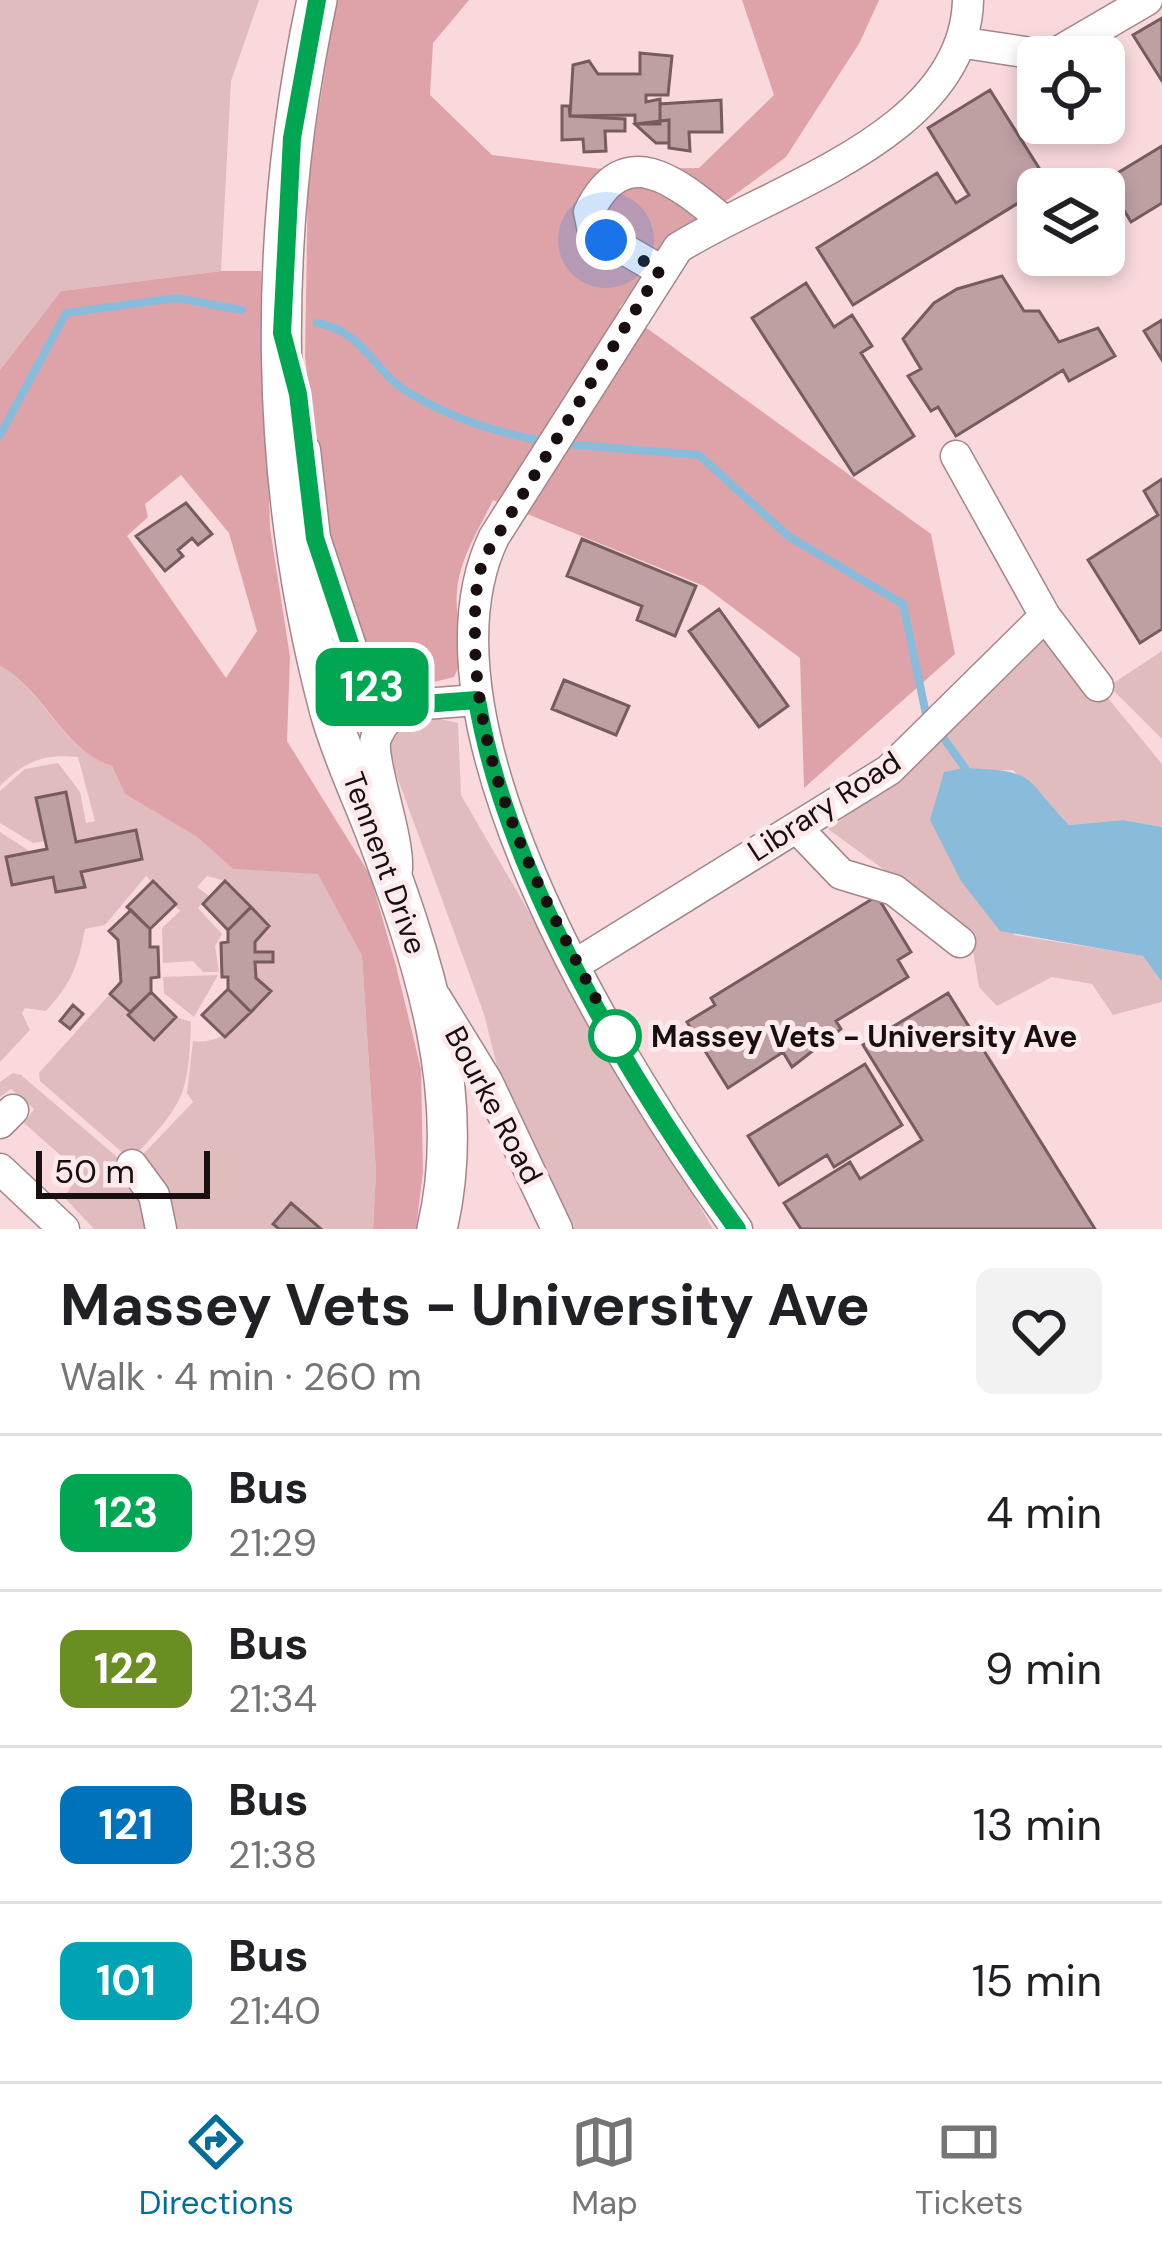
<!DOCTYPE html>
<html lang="en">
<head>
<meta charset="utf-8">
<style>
	body { margin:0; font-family:"DM Sans",sans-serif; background:#f2f2f2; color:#202124; height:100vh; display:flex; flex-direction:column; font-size:45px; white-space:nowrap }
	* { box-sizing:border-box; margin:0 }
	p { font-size:39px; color:#757577 }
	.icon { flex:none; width:66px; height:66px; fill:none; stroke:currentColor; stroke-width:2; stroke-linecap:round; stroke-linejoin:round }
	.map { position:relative; height:1229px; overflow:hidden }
	.panel { display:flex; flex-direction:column; background:#fff; flex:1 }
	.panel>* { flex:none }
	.badge { padding:0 24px; border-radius:18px; font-size:42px; line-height:78px }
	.tools { position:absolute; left:1017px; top:36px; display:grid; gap:24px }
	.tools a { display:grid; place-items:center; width:108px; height:108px; border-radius:18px; background:#fff; box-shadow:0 6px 18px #0003; font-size:60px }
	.scale { position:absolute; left:36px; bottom:30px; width:174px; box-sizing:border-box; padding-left:12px; border:6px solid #190f10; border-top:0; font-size:33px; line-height:42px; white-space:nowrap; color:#190f10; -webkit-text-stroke:9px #feeaec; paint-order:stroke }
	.you { position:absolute; width:60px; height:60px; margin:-30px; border:9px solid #fff; border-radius:50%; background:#1a73e8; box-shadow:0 0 0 18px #1a73e833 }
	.map>.badge { position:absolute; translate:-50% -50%; box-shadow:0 0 0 6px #fff }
	.round { display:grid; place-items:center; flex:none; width:126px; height:126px; border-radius:18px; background:#f2f2f2 }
	.headline { display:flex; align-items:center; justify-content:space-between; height:204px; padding:0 60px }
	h1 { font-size:57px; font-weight:700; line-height:90px }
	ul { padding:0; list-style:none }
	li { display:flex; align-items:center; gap:36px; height:156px; padding:0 60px; border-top:3px solid #e0e0e0 }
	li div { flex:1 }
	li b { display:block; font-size:45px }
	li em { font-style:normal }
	li .badge { min-width:132px; font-weight:700; text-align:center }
	.dock { display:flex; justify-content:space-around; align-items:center; height:168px; border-top:3px solid #e0e0e0; background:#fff; font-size:33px; color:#757577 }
	.dock a { display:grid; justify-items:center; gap:6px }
	.dock .current { color:#006e9a }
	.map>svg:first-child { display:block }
	.green { fill:#e0bcbf }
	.forest { fill:#dea3a9; fill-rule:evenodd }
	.water { fill:#88bcda }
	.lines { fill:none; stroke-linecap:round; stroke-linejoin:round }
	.stream { stroke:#88bcda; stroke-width:8 }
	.building { fill:#bea0a3; stroke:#775c5e; stroke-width:3 }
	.minor-casing { stroke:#a38689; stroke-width:33 }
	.major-casing { stroke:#a38689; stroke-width:42 }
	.minor { stroke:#fff; stroke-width:30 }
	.major { stroke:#fff; stroke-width:39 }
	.line-casing { stroke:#fff; stroke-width:27 }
	.line { stroke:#00a651; stroke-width:18 }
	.walk { stroke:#190f10; stroke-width:12; stroke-dasharray:0 21.6 }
	.stop-dot { fill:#fff; stroke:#00a651; stroke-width:6 }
	.labels { text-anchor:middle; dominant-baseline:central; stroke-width:10; stroke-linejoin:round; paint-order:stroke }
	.street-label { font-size:30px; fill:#190f10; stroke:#feeaec }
	.stop-label { font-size:30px; font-weight:bold; fill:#190f10; stroke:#feeaec; text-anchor:start }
</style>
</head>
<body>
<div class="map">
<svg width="1162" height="1229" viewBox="0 0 1162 1229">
	<rect width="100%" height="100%" fill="#f9d9dc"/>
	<!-- green -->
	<path class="green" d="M0 0H259L231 81 221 271 61 291 0 370Z
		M1042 637 1098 686 1162 764V827L1123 820 1069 825 1013 770 944 772 1014 935 1144 956 1162 982V1002L1113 1015 1092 984 1052 977 997 1006 979 987 970 932 828 829 898 780Z
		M1162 651V739L1109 686Z
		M0 666C45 691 63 751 112 766L125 794 197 837 233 869 318 873 362 956 376 1172 373 1229H94L64 1197 76 1180 74 1167 24 1123 34 1109 11 1089 0 1097V1082L13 1073 21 1075 130 1168 193 1102 187 1093 193 1041C226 1046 247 1015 270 992L256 978 255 962H272L273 953 255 952V942L268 926 225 881 207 876 197 887 209 896 198 908 222 934 215 946 219 972H203L193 961 163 963 162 928 180 911 146 876 105 925 85 929C78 966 71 984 46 1011L25 1008 22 1013 30 1030 0 1062V832L31 852 47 848 45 841 33 843 0 823V791L25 769 58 763 80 792 86 823 95 821 78 757C43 754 25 761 0 786Z
		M435 718 458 723 461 795 713 1229H570L548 1173 509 1114 484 1014 388 752C389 725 412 722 435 718Z
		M218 975 194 1017 164 993 163 977Z
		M110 994 154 1039 176 1017 191 1022C189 1098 182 1105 131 1160L40 1081 39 1073Z"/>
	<!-- forest -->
	<path class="forest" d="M336 0H469L433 43 430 95 492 155 602 169 699 168 774 95 742 0H879L860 42 786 157 673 240 619 308 931 534 955 654 804 788 800 658 704 586 493 500C479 529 460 558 457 591 454 621 469 649 454 677L397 691 376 683 329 560 305 357 308 179Z
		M221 271H261L270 528 290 657 287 741 370 875 396 966 421 1069 423 1172 416 1229H373L376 1172 362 956 318 874 233 869 197 837 125 794 112 766C63 751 46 691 0 666V370L61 291ZM181 475 229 533 257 631 226 678 127 536 148 517 145 504Z"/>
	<!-- water -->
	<path class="water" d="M965 768C1040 771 1022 777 1069 825L1123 820 1162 827V982L1143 956 1000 931 961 881 930 820 944 772Z"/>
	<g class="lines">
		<!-- stream -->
		<path class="stream" d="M317 323C366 332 372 372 411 394 452 418 497 433 543 441
			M0 435 66 313 176 298 242 310
			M564 444 699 455 788 536 903 604 926 714
			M942 736 965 768"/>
	</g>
	<!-- building -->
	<path class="building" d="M1162 18V81L1133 35Z
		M640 53 672 56 668 95H646V102L660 99V124H635V115L570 116 573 65 589 61 598 74H640Z
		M990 90 1049 184 853 305 817 248 937 173 956 203 969 195 928 128Z
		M721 100 722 132H689L690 151 669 148V120L660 121V104Z
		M562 106H569L570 116 625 119V131H605L606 151 584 152 583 139 562 140Z
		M669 120V143H656L635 124Z
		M1162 146V203L1131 222 1106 180Z
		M1002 276 1024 311H1039L1059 342 1098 328 1115 356 1069 381 1063 370 956 436 938 407 931 411 908 376 921 369 903 339 934 303 957 289Z
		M806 283 834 327 852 315 872 346 861 353 914 436 854 475 752 318Z
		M1162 320V360L1144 331Z
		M1162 479V629L1140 643 1088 560 1158 515 1144 491Z
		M186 503 212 534 198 545 192 538 178 550 183 556 165 571 136 536Z
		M582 539 696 586 675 636 637 620 642 606 567 576Z
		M719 609 788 706 759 727 689 631Z
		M564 680 629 706 616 735 552 709Z
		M66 792 76 842 136 830 142 859 81 872 85 887 56 892 53 877 12 885 6 857 47 849 36 798Z
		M153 881 176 904 150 929 127 907Z
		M225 881 251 907 228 930 203 904Z
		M877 896 911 952 898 960 908 977 836 1021 841 1029 792 1067 783 1052 728 1088 687 1022 715 1005 711 998Z
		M251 907 269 926 255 942V952H273V962H255L256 978 271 991 251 1012 228 989V977H222L221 943 228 942V930Z
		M131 910 150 929V947H158L159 977 151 978V992L130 1012 110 994 121 982 118 940 109 931Z
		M228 989 251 1012 225 1037 202 1015Z
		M151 992 176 1017 154 1040 128 1015Z
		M948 993 1095 1229H801L784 1203 850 1162 860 1179 922 1140 863 1045Z
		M73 1005 83 1014 70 1029 60 1021Z
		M865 1064 902 1125 834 1167 827 1155 779 1185 748 1136Z
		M291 1203 321 1229H279L273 1224Z"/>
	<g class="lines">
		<!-- minor casing -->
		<g class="minor-casing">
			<path id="minor" d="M965 43 1051 56 1147 0
				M660 270 593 231 589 212C625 137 679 184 723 220
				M305 450 315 538 362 680 397 706
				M956 456 1045 616 1098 686
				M397 706 477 700
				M797 828 841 874 894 890 960 942
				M397 869C399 834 369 758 376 738 380 727 390 716 397 706
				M576 964 889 770 1045 616
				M436 998 487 1081 557 1229
				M0 1123 13 1110
				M132 1165 154 1195 161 1229
				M0 1169 64 1229
				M737 1229C627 1077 404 725 494 537L678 248C773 188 965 135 968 0"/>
		</g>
		<!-- major casing -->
		<g class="major-casing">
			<path id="major" d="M317 0C267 233 268 480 330 712 341 752 360 792 375 831 422 955 469 1095 437 1229"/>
		</g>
		<!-- minor -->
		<use href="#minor" class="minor"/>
		<!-- major -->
		<use href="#major" class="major"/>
	</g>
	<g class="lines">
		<!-- line casing -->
		<g class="line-casing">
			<path id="line" d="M317 0 292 138 282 333 298 394 315 538 362 680 397 706 477 700C507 878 632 1084 737 1229"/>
		</g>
		<!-- line -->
		<use href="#line" class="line"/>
		<!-- walk -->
		<path class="walk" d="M606 240 660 270 485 556C474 583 475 610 475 638 476 787 550 907 615 1036"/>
	</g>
	<!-- markers -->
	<circle class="stop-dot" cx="615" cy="1036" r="24"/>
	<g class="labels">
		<!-- street labels -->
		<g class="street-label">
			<text transform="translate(824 806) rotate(-33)">Library Road</text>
			<text transform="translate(385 863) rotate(70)">Tennent Drive</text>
			<text transform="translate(494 1105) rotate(62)">Bourke Road</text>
		</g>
		<!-- stop labels -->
		<g class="stop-label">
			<text x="651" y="1036">Massey Vets - University Ave</text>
		</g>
	</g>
</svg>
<div class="tools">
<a><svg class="icon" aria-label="locate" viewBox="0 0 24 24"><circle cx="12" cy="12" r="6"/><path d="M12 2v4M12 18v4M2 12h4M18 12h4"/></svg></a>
<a><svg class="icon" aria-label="layers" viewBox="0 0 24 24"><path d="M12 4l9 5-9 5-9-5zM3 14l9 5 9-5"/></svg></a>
</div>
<div class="scale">50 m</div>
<div class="you" style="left:606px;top:240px"></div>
<b class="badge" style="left:372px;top:687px;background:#00a651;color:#fff">123</b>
</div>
<section class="panel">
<div class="headline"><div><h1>Massey Vets - University Ave</h1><p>Walk · 4 min · 260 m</p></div><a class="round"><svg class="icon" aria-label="heart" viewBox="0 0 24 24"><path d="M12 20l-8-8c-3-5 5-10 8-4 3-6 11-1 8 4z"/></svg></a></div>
<ul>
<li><span class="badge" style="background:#00a651;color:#fff">123</span><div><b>Bus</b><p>21:29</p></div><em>4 min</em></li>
<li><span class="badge" style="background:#6b8e23;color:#fff">122</span><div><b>Bus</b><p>21:34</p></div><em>9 min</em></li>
<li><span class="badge" style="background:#0072bc;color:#fff">121</span><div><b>Bus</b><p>21:38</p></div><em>13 min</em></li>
<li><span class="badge" style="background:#00a3b4;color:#fff">101</span><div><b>Bus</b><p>21:40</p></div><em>15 min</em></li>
</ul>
</section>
<nav class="dock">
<a class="current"><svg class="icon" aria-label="directions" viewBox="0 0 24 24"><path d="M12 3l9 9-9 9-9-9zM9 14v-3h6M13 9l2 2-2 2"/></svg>Directions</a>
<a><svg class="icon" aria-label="map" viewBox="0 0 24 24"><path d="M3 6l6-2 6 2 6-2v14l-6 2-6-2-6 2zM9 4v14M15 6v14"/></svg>Map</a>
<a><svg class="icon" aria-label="tickets" viewBox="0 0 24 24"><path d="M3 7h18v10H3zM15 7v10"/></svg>Tickets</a>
</nav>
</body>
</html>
